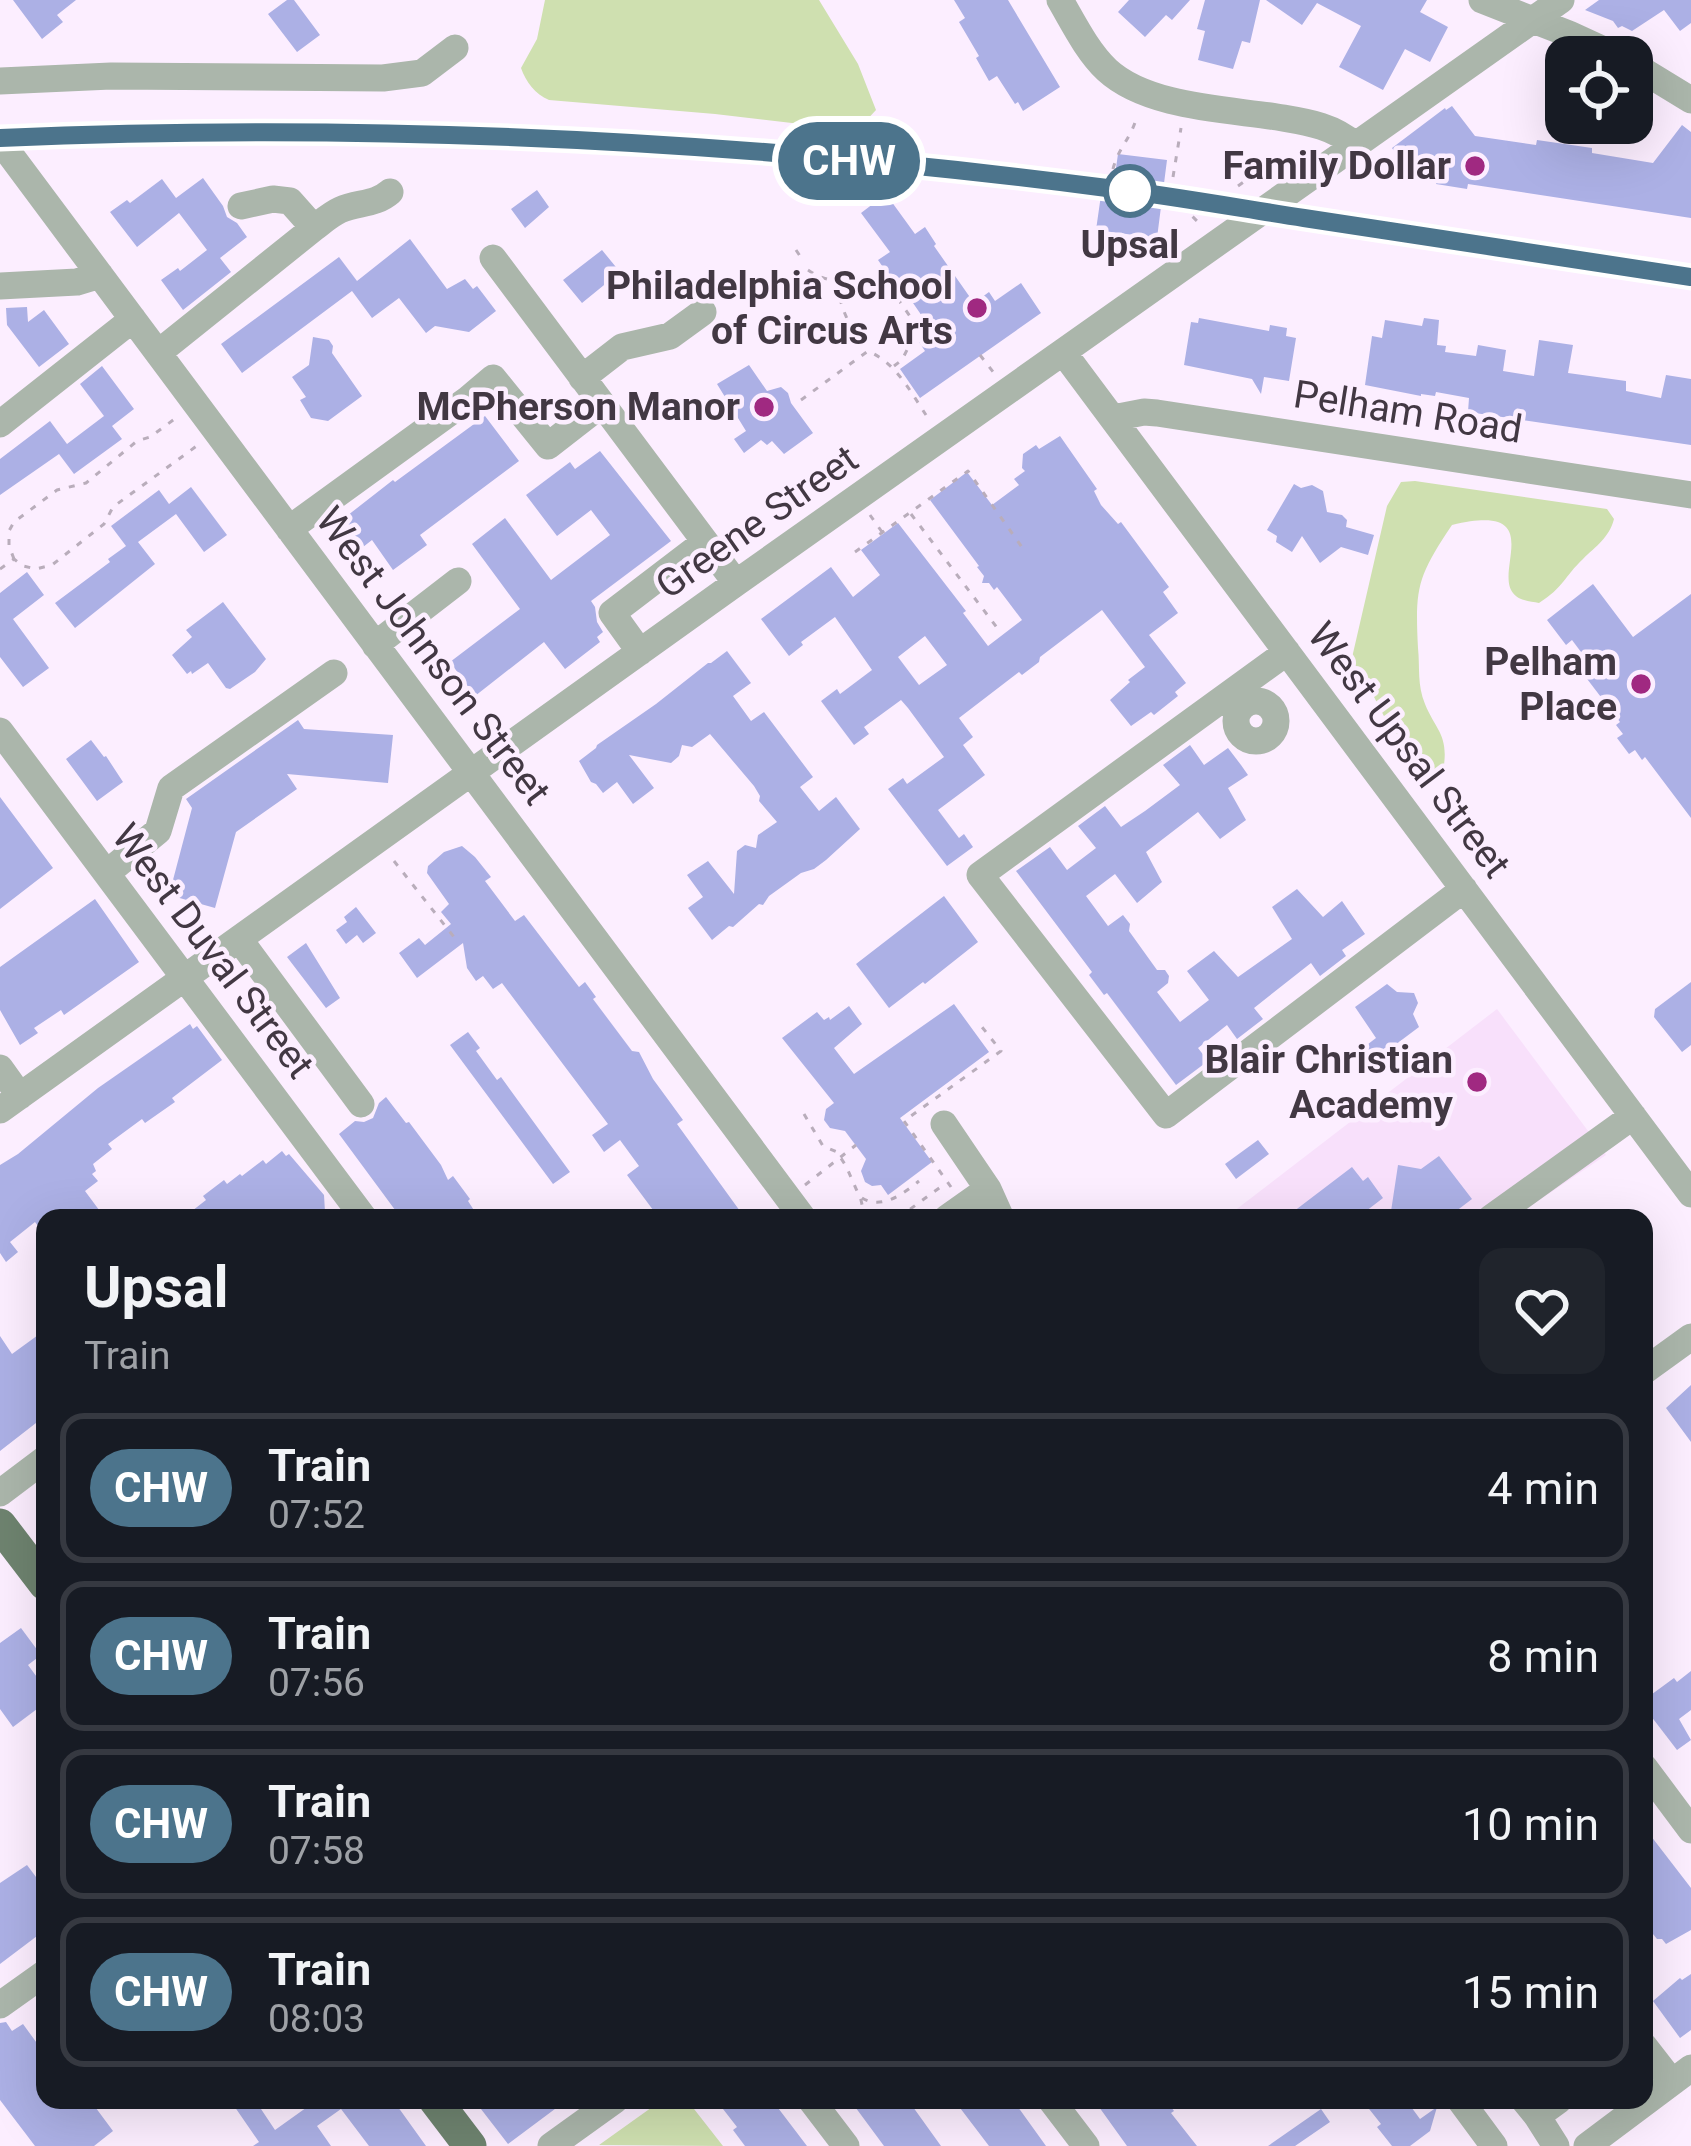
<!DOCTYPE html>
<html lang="en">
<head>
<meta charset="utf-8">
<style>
	body { margin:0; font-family:Roboto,sans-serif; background:#20242c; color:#f1f3f6; height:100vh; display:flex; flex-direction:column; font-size:45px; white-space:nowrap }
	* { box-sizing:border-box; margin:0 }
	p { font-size:39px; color:#9ea1a6 }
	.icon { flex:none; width:66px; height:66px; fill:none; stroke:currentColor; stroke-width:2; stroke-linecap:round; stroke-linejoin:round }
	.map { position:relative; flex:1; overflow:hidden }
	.side { position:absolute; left:36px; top:1209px; width:1617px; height:900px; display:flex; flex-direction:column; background:#171b24; border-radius:24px; box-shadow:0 12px 48px #0002 }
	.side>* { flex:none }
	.badge { padding:0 24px; border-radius:39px; font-size:42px; line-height:78px }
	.fabs { position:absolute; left:1545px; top:36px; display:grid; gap:24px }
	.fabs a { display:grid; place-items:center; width:108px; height:108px; border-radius:24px; background:#171b24; box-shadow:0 12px 48px #0002; font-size:60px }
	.map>.badge { position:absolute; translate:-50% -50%; box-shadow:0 0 0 6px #fff }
	.round { display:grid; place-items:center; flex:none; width:126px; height:126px; border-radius:24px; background:#20242c }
	.summary { display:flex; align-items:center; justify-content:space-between; height:204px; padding:0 48px }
	h1 { font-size:57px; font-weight:700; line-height:90px }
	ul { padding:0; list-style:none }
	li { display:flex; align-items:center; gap:36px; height:150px; margin:0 24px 18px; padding:0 24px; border:6px solid #363941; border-radius:24px }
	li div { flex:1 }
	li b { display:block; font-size:45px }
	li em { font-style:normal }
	li .badge { min-width:132px; font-weight:700; text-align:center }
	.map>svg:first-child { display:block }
	.built { fill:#f8e0fb }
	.green { fill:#cfe0b0 }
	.building { fill:#acb0e5; fill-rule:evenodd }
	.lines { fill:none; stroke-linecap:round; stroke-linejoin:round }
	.path { stroke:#b9adbb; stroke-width:3; stroke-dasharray:6 9; stroke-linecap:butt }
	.minor { stroke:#abb6ab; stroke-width:27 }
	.major { stroke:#6e836f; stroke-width:33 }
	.rail-casing { stroke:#a79ba9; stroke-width:10 }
	.rail { stroke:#fceeff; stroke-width:6; stroke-dasharray:18; stroke-linecap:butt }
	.line-casing { stroke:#fff; stroke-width:27 }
	.line { stroke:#4c748c; stroke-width:18 }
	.poi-dot { fill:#a02981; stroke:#fceeff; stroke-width:4.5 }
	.stop-dot { fill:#fff; stroke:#4c748c; stroke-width:6 }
	.labels { text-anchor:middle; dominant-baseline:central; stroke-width:9; stroke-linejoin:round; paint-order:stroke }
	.poi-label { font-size:39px; font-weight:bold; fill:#423843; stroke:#fceeff; text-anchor:end }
	.stop-label { font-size:39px; font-weight:bold; fill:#423843; stroke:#fceeff }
	.street-label { font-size:39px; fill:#423843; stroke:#fceeff }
</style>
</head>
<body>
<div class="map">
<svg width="1691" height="2146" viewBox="0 0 1691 2146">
	<rect width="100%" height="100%" fill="#fceeff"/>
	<!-- built -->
	<path class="built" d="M1497 1009 1606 1155 1513 1218H1225Z"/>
	<!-- green -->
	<path class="green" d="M545 0H819L858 64 876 110 863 124 826 127 715 114 549 100C535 94 526 82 521 68L537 39Z
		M1415 481 1607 509 1614 519C1609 538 1596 546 1583 559 1564 577 1564 587 1539 603 1530 601 1519 601 1513 593 1494 570 1548 502 1452 525 1417 577 1415 588 1418 648 1420 668 1417 685 1425 704 1435 729 1448 734 1444 765L1434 773H1424L1420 762 1387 722 1373 695 1353 672 1351 662 1387 506 1401 482Z
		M662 2100H687L723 2146 599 2145Z"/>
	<!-- building -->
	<path class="building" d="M13 0H76L57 15 63 22 42 39Z
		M287 0H294L320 35 297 52 268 14Z
		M954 0H1008L1060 87 1023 111 1018 102 1015 104 997 76 989 81 976 58 979 56 959 22 965 18Z
		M1129 0H1190L1172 20 1166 15 1145 37 1118 12Z
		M1205 0H1260L1250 43 1242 41 1233 69 1198 60 1205 31 1197 29Z
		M1266 0H1427L1420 12 1448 27 1430 62 1405 49 1383 90 1339 67 1361 26 1317 3 1302 25Z
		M1599 0H1691V23L1680 31 1664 10 1632 31 1622 26 1618 28 1613 21 1585 10Z
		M1452 106 1475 136 1536 145 1537 140 1592 148V153L1653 163 1682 125 1691 132V218L1468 184 1467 189 1436 184 1437 179 1411 175 1392 148 1445 108 1446 110Z
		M1118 154 1167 160 1157 238 1096 230 1101 195 1112 196Z
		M203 178 223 206 227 217 237 223 247 237 220 258 231 272 183 310 161 280 178 268 180 271 207 250 179 213 137 247 110 212 127 200 130 203 162 179 176 198Z
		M537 190 549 207 525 228 511 209Z
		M886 194 915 234 925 227 936 244 934 246 974 303 989 292 995 301 1021 283 1041 313 920 398 900 369 925 351 919 342 933 332 893 274 889 276 878 260 890 252 861 213Z
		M410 239 447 289 465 279 473 289 477 286 496 311 469 332 435 326 426 333 399 298 372 318 352 291 242 373 221 344 339 257 357 281Z
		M602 250 620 272 582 303 563 280Z
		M27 307 28 322 44 310 69 344 39 367 7 325 6 308Z
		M1199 318 1269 331 1270 325 1287 328 1286 336 1296 338 1289 381 1264 377 1261 394 1252 379 1184 365 1191 322 1198 323Z
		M1424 318 1439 320 1437 345 1446 346 1445 352 1476 356 1478 345 1506 350 1503 371 1534 376 1539 340 1573 345 1568 373 1626 381V391L1661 398 1666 375 1691 379V445L1468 412 1469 398 1436 392 1435 396 1421 394V396L1365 385 1372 336 1382 338 1385 320 1422 326Z
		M313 337 329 340 333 346 332 353 362 396 328 421 311 418 300 400 306 397 292 377 309 365Z
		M749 365 767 391 781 387 788 393 791 403 813 433 784 454 772 441 767 445 761 440 744 453 734 439 746 431 717 384Z
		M102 366 134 409 112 426 122 439 74 474 59 454 0 495V459L50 421 67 444 104 416 80 384Z
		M485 416 519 461 420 535 427 545 393 570 372 540 363 547 343 519 393 480 395 482Z
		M1060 436 1097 489 1094 491 1101 505 1118 524 1121 522 1169 587 1163 592 1178 613 1149 635 1186 683 1175 692 1178 696 1154 715 1151 712 1131 726 1110 700 1130 682 1128 680 1145 667 1102 610 1040 657 1039 662 1022 675 1019 672 959 718 973 737 963 745 985 775 938 810 959 838 964 834 973 847 947 866 888 789 903 778 907 784 944 757 908 708 901 700 864 727 869 734 854 745 821 701 837 689 840 694 872 670 835 617 801 642 803 645 789 656 761 619 831 567 853 597 880 575 861 550 898 523 966 611 963 613 988 646 1022 620 997 587 994 590 989 583H982L984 576 977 567 979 566 930 500 967 472 992 505 1019 485 1014 479 1025 471 1022 468 1023 454 1036 445 1039 449ZM925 636 947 665 919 685 898 657Z
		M600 451 671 541 591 601 595 607 597 622 603 632 597 637 600 642 565 669 544 642 475 696 450 662 520 609 472 544 505 518 551 580 610 535 591 510 557 536 526 495 570 462 575 469Z
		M1294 484 1301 488 1312 485 1323 491 1327 512 1342 515 1347 520 1346 527 1374 535 1368 555 1341 547 1320 563 1302 536 1292 552 1276 542 1277 536 1267 530Z
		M191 487 227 535 204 552 176 514 138 542 155 564 75 628 55 603 110 562 108 559 126 546 111 526 159 490 169 504Z
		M27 572 44 595 13 619 49 668 23 687 0 657V593Z
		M1593 584 1633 637 1691 594V818L1645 757 1642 760 1635 750 1629 754 1617 738 1623 734 1616 725 1620 722 1581 671 1590 664 1572 640 1566 645 1547 620Z
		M223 602 266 659 255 672 230 689 226 688 208 663 192 674 191 671 187 674 172 655 192 637 186 630Z
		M727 651 751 683 733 696 751 721 764 712 813 777 800 787 819 811 836 797 860 829 826 860 814 869 801 873 769 896 763 905 759 904 733 927 729 926 712 940 688 908 703 897 687 875 708 861 734 894 737 851 745 845 756 848 758 835 777 822 759 801 760 796 754 786 710 734 692 747 682 745 679 756 671 763 629 755 654 788 633 804 617 782 603 793 596 784 591 782 579 761 596 748 597 745 656 704 708 663H711Z
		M298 720 304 729 393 735 388 783 287 774 297 789 236 832 215 908 169 895 192 808 186 799Z
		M91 740 104 757 106 756 123 782 97 801 66 759Z
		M1190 745 1204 765 1228 748 1241 765 1248 775 1228 788 1246 820 1220 839 1198 812 1146 852 1162 882 1137 903 1115 874 1086 896 1108 926 1123 915 1130 924 1129 931 1157 970H1165L1169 976 1168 983 1157 992 1180 1022 1209 1000 1187 971 1214 951 1238 977 1292 939 1272 907 1297 889 1323 917 1342 901 1365 934 1342 950 1346 956 1320 976 1311 963 1254 1008 1263 1019 1237 1039 1227 1025 1198 1048 1208 1061 1176 1085 1107 993 1104 995 1089 975 1092 972 1016 871 1050 847 1067 870 1096 848 1078 826 1105 806 1121 827 1145 811 1180 785 1163 765Z
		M0 797 53 868 0 909Z
		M462 846 475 857 491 877 485 881 515 921 524 915 579 987 585 982 596 997 593 999 632 1051 639 1052 653 1079 683 1120 677 1124 745 1218H659L627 1175 639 1166 620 1140 604 1152 592 1135 608 1124 502 983 493 989 483 976 476 981 467 968 463 943 417 978 399 953 419 938 425 945 451 924 441 912 449 904 427 873 428 866 444 852Z
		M944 896 978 942 925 984 923 982 889 1008 856 964Z
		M95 899 139 962 64 1015 61 1010 34 1028 38 1033 20 1045 0 1010V967Z
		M356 907 376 933 363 943 357 935 346 944 336 930 347 922 344 917Z
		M306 943 340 998 326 1008 287 957Z
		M1691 982V1045L1682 1052 1654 1017 1655 1009Z
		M1387 984 1397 992 1414 993 1418 1003 1413 1014 1419 1027 1383 1054 1385 1057 1367 1070 1355 1054 1376 1038 1355 1007Z
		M954 1004 989 1052 900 1118 932 1162 888 1195 881 1185 872 1186 865 1182 861 1171 866 1159 845 1131 830 1128 824 1120 826 1109 834 1103 782 1038 817 1012 824 1020 829 1017 830 1020 849 1006 862 1024 834 1048 854 1074Z
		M190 1024 193 1029 197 1026 222 1060 172 1098 175 1102 145 1123 142 1119 108 1144 112 1149 93 1164 96 1171 92 1174 98 1181 85 1191 105 1218H45L38 1226 35 1222 10 1242 18 1252 6 1262 0 1253V1165L18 1154 98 1088Z
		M468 1032 480 1048 476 1051 497 1080 501 1077 570 1172 553 1184 450 1045Z
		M386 1097 406 1123 409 1122 441 1165 448 1180 453 1176 470 1199 468 1201 479 1218H401L339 1134 355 1121 364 1122 373 1118 379 1103Z
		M1258 1140 1269 1154 1236 1179 1225 1164Z
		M282 1151 286 1156 289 1154 324 1195 325 1212 317 1218H183L206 1200 203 1196 224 1180 227 1184 240 1174 242 1176 263 1160 266 1164Z
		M1439 1156 1472 1199 1447 1218H1390L1398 1165 1421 1169Z
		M1352 1167 1363 1181 1368 1177 1383 1198 1357 1218H1285Z
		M45 1330V1416L0 1451V1336L12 1354Z
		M1691 1385V1442L1666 1408Z
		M21 1628 41 1655 28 1665 45 1688V1703L13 1727 0 1709V1643Z
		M1691 1671V1710L1679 1719 1691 1740 1677 1750 1644 1707V1700L1674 1678 1677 1682Z
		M1644 1827 1691 1888V1930L1666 1944 1662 1939H1657L1644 1923Z
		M27 1865 45 1889V1930L0 1964V1883Z
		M1691 1974V2030L1680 2038 1653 2001 1680 1978 1682 1980Z
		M6 2022 12 2031 23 2024 39 2046 45 2042V2100H90L113 2131 94 2146H35L0 2100V2023Z
		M230 2100H255L275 2130 317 2100H393L426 2146H369L341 2109 317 2126 331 2146H253L259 2142Z
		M474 2100H567L508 2144Z
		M716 2100H772L807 2146H745L733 2130 737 2127Z
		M850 2100H908L941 2146H884Z
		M954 2100H1013L1046 2146H989Z
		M1094 2100H1166L1174 2111 1171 2113 1197 2146H1127Z
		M1362 2100H1406L1420 2119 1437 2107 1430 2131 1410 2146H1392L1377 2127 1381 2124Z
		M1321 2109 1330 2122 1295 2146H1268Z"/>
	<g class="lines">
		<!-- path -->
		<path class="path" d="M1113 169C1118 148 1133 136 1137 115
			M1173 177 1181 128
			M1238 186 1267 165 1274 174
			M1182 206 1200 224
			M796 250 802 259
			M808 270C831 286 860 283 886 282
			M895 277 886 282 921 332
			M839 283C837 306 853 332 867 350
			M980 355 994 373
			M894 366 902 360 913 338 929 326
			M801 400 868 351C896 363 910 391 926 415
			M911 514 1001 633
			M870 515 882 532
			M855 552 968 471 1024 550
			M14 559 9 546V531L14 522 57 490 86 483 137 441 150 437 176 418
			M0 569 14 559 23 566 36 569 52 565 104 524 113 507 198 445
			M394 861 454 937
			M804 1114 823 1146 837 1152 846 1166 861 1200 865 1218
			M805 1185 856 1145
			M951 1187 904 1121 1001 1051 982 1027 975 1032
			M862 1198C882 1210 903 1194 919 1181
			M898 1218 946 1183"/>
		<!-- minor -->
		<path class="minor" d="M1060 0C1074 24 1087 51 1107 70 1147 107 1226 109 1277 117 1306 122 1332 125 1355 145
			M1482 0 1569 34 1619 57
			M1632 64 1691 100
			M0 81 111 76 383 78 422 73 455 48
			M0 141 803 1218
			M314 228C322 222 331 214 340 210 358 202 375 205 390 192
			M493 258 736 583
			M0 286 77 282 100 275
			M1063 352 1691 1194
			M158 353 314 228 290 201 273 199 241 206
			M582 378 622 347 670 336 703 312
			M1113 418 1144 412 1157 413 1691 495
			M0 424 133 319
			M289 529 467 400 493 378 548 446 602 404
			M375 645 458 581
			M640 652 612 613 705 542
			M1287 652 980 875 1166 1115 1464 889
			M1236 721a20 20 0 1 1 40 0a20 20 0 1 1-40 0Z
			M0 731 364 1218
			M107 873 158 831 171 788 334 673
			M239 939 361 1104
			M0 1068 20 1096
			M0 1110 736 583 1561 0
			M944 1124 988 1189 1001 1218
			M947 1218 988 1189
			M1491 1218 1633 1116
			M1644 1371 1691 1337
			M0 1493 45 1459
			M1644 1767 1691 1830
			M0 2005 45 1973
			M1644 2046 1672 2082
			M811 2100 846 2146
			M1051 2100 1086 2146
			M1460 2100 1494 2146
			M1524 2100 1537 2116 1559 2100
			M1537 2116 1556 2146
			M551 2146 615 2100
			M1587 2146 1691 2068"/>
		<!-- major -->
		<path class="major" d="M0 1525 45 1584
			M435 2100 470 2146"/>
		<!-- rail casing -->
		<g class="rail-casing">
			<path id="rail" d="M0 138 182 132H381L486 135 762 153 1106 187 1691 277"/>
		</g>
		<!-- rail -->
		<use href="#rail" class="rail"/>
	</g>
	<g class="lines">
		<!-- line casing -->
		<g class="line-casing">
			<path id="line" d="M0 138C369 122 740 140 1107 188 1173 196 1239 208 1304 218 1433 238 1562 257 1691 277"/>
		</g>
		<!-- line -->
		<use href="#line" class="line"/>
	</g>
	<!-- markers -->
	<g class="poi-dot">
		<circle cx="1475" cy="166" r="12"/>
		<circle cx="977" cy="308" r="12"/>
		<circle cx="764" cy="407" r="12"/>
		<circle cx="1641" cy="684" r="12"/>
		<circle cx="1477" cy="1082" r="12"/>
	</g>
	<circle class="stop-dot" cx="1130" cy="191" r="24"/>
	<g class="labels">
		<!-- poi labels -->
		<g class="poi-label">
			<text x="1451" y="166">Family Dollar</text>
			<text x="953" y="286">Philadelphia School<tspan x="953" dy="45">of Circus Arts</tspan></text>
			<text x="740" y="407">McPherson Manor</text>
			<text x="1617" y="662">Pelham<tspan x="1617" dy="45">Place</tspan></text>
			<text x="1453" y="1060">Blair Christian<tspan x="1453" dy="45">Academy</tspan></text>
		</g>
		<!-- stop labels -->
		<g class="stop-label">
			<text x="1130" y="245">Upsal</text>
		</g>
		<!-- street labels -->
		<g class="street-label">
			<text transform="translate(1408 412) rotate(9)">Pelham Road</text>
			<text transform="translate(757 522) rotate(-35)">Greene Street</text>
			<text transform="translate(433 656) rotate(53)">West Johnson Street</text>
			<text transform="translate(1409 750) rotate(53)">West Upsal Street</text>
			<text transform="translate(213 951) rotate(53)">West Duval Street</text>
		</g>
	</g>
</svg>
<div class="fabs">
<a><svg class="icon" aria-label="locate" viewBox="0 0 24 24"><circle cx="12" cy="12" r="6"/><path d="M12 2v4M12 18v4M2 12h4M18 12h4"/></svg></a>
</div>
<b class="badge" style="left:849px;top:161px;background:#4c748c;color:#fff">CHW</b>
<section class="side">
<div class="summary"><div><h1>Upsal</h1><p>Train</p></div><a class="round"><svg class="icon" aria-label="heart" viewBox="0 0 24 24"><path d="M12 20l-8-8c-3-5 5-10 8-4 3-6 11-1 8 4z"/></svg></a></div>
<ul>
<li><span class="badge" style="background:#4c748c;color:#fff">CHW</span><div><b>Train</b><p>07:52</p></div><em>4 min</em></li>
<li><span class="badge" style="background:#4c748c;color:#fff">CHW</span><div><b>Train</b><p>07:56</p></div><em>8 min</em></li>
<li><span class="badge" style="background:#4c748c;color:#fff">CHW</span><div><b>Train</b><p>07:58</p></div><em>10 min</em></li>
<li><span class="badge" style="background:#4c748c;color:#fff">CHW</span><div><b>Train</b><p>08:03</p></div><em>15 min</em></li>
</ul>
</section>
</div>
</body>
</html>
